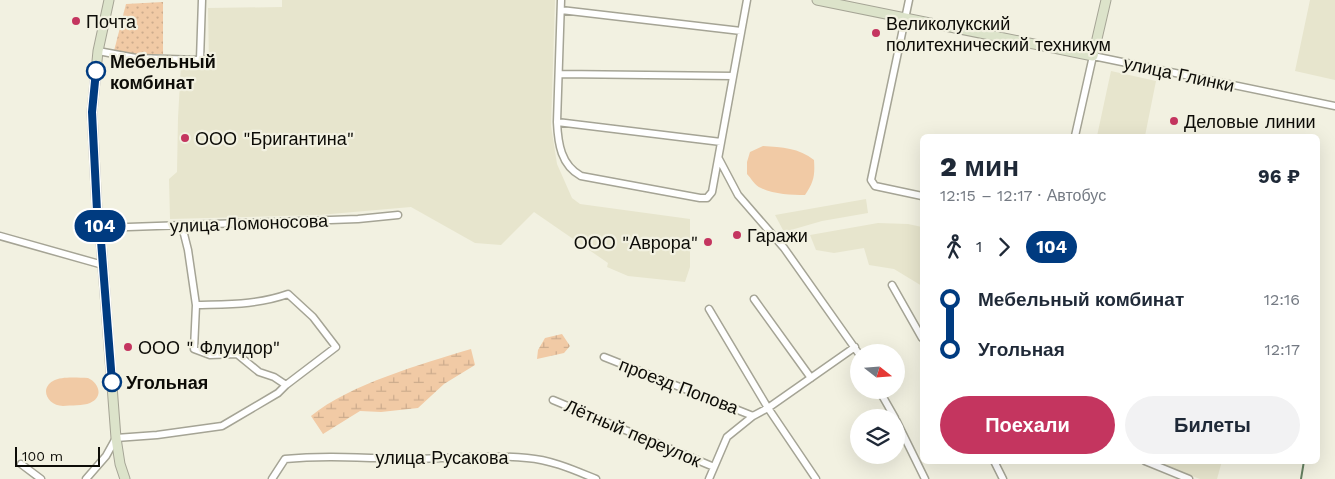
<!DOCTYPE html>
<html lang="ru">
<head>
<meta charset="utf-8">
<style>
	body { margin:0; font-family:"Work Sans",sans-serif; background:#f2f2f3; color:#1f2937; height:100vh; display:flex; flex-direction:column; font-size:19px; white-space:nowrap }
	* { box-sizing:border-box; margin:0 }
	p { font-size:16px; color:#747a83 }
	.icon { flex:none; width:28px; height:28px; fill:none; stroke:currentColor; stroke-width:2; stroke-linecap:round; stroke-linejoin:round }
	.map { position:relative; flex:1; overflow:hidden }
	.sheet { position:absolute; left:920px; top:134px; width:400px; height:330px; display:flex; flex-direction:column; background:#fff; border-radius:8px; box-shadow:0 5px 20px #0002 }
	.sheet>* { flex:none }
	.badge { padding:0 10px; border-radius:16px; font-size:18px; line-height:32px }
	.needle { width:32px; rotate:107deg }
	.tools { position:absolute; left:850px; top:344px; display:grid; gap:10px }
	.tools a { display:grid; place-items:center; width:55px; height:55px; border-radius:50%; background:#fff; box-shadow:0 5px 20px #0002; font-size:25px }
	.scale { position:absolute; left:15px; bottom:12px; width:85px; box-sizing:border-box; padding-left:5px; border:2px solid #0d0c07; border-top:0; font-size:14px; line-height:18px; white-space:nowrap; color:#0d0c07; -webkit-text-stroke:4px #f2f1e1; paint-order:stroke }
	.map>.badge { position:absolute; translate:-50% -50%; box-shadow:0 0 0 2px #fff }
	.legs { display:flex; align-items:center; gap:8px; height:55px; padding:0 20px; font-size:16px }
	.legs p { margin-inline-start:auto }
	.headline { display:flex; align-items:center; justify-content:space-between; height:85px; padding:0 20px }
	h1 { font-size:28px; font-weight:800; line-height:38px }
	.button { display:flex; gap:10px; margin-top:auto; padding:10px 20px }
	.button a { flex:1; height:58px; border-radius:30px; background:#c4355f; color:#fff; font-size:20px; font-weight:800; line-height:58px; text-align:center }
	.button a+a { background:#f2f2f3; color:#1f2937 }
	ul { padding:0 20px; list-style:none }
	li { display:flex; align-items:center; gap:18px; height:50px; font-size:19px }
	li i { display:grid; place-items:center; width:8px; height:100%; margin:0 6px; background:currentColor }
	li i::after { content:''; width:12px; height:12px; margin:-6px; border:4px solid; border-radius:50%; background:#fff }
	li p { margin-inline-start:auto }
	li:first-child i { background:linear-gradient(#0000 50%,currentColor 0) }
	li:last-child i { background:linear-gradient(currentColor 50%,#0000 0) }
	.map>svg:first-child { display:block }
	.built { fill:#e7e5cd }
	.grass { fill:url(#grass-dots) }
	.wetland { fill:url(#wetland-marsh) }
	.garden { fill:#f1caa5 }
	.lines { fill:none; stroke-linecap:round; stroke-linejoin:round }
	.stream { stroke:#648060; stroke-width:2 }
	.street-casing { stroke:#a5a495; stroke-width:9 }
	.secondary-casing { stroke:#a5a495; stroke-width:11 }
	.street { stroke:#fff; stroke-width:6 }
	.secondary { stroke:#dce3ca; stroke-width:9 }
	.line-1-casing { stroke:#fff; stroke-width:11 }
	.line-1 { stroke:#003b80; stroke-width:8 }
	.poi-dot { fill:#c4355f; stroke:#f2f1e1; stroke-width:2 }
	.stop-1-dot { fill:#fff; stroke:#003b80; stroke-width:2.5 }
	.labels { text-anchor:middle; dominant-baseline:central; stroke-width:4.5; stroke-linejoin:round; paint-order:stroke }
	.poi-label { font-size:18px; fill:#0d0c07; stroke:#f2f1e1; text-anchor:start }
	.stop-label { font-size:18px; font-weight:bold; fill:#0d0c07; stroke:#f2f1e1; text-anchor:start }
	.street-label { font-size:18px; fill:#0d0c07; stroke:#f2f1e1 }
</style>
</head>
<body>
<div class="map">
<svg width="1335" height="479" viewBox="0 0 1335 479">
	<defs>
		<pattern id="grass-dots" width="8" height="8" patternUnits="userSpaceOnUse" patternTransform="scale(1.25)"><rect width="8" height="8" fill="#f1caa5"/><path d="M2 2h.1M6 6h.1" fill="none" stroke="#cdac8d" stroke-width="1.8" stroke-linecap="round"/></pattern>
		<pattern id="wetland-marsh" width="20" height="14" patternUnits="userSpaceOnUse" patternTransform="scale(1.25)"><rect width="20" height="14" fill="#f1caa5"/><path d="M1 5h8M5 5V1M11 12h8M15 12V8" fill="none" stroke="#cdac8d"/></pattern>
	</defs>
	<rect width="100%" height="100%" fill="#f2f1e1"/>
	<!-- built -->
	<path class="built" d="M282 0H555L551 126 557 164 572 198 580 204 690 219V267L685 282 628 276 607 267 608 263 534 212 501 245 475 243 411 207 319 215 170 219 169 179 177 172 178 118 181 64 209 62 208 8 282 7Z
		M1310 0H1335V80L1295 71Z
		M1111 71 1156 81 1145 136H1097Z
		M866 199 868 213 822 221 784 232 775 215Z
		M878 223 908 224 922 227V286L894 269 869 265 864 248 834 253 816 250 810 235Z
		M1151 461H1222L1217 479H1200Z"/>
	<!-- grass -->
	<path class="grass" d="M163 2V54H134L114 51 126 4Z"/>
	<!-- wetland -->
	<path class="wetland" d="M562 334 570 346 564 353 537 359 538 350 545 338Z
		M471 349 475 365 444 384 418 408 381 412 360 411 323 434 311 416C350 384 422 364 471 349Z"/>
	<!-- garden -->
	<path class="garden" d="M763 146C782 147 799 148 814 160 815 175 814 182 805 195 791 195 774 194 761 188 755 186 751 178 747 174V162L750 152Z
		M88 378C99 383 104 397 90 403 83 406 71 405 63 406 48 406 39 389 53 381 62 376 78 378 88 378Z"/>
	<g class="lines">
		<!-- stream -->
		<path class="stream" d="M1301 479 1304 461"/>
		<!-- street casing -->
		<g class="street-casing">
			<path id="street" d="M561 0 557 122C558 144 561 165 581 176L700 198H707L712 192 747 0
				M909 0 871 180 875 186 922 196
				M561 10 741 31
				M98 51 136 58 200 60 202 0
				M560 74 733 76
				M557 122 721 142
				M1075 136 1093 56 1335 106
				M719 159 738 195 784 248 859 354
				M182 226 188 250 196 305 194 349 210 355 237 354 259 372 274 377 286 385
				M100 228 358 219 398 215
				M0 236 103 265
				M892 285 922 338
				M754 299 811 378
				M709 309 768 408 816 479
				M604 357 753 416
				M879 390 895 418
				M553 400 714 467
				M896 420 925 479
				M994 461 1003 479
				M1145 461 1189 479
				M21 464 41 479
				M86 479 106 456 116 438 157 435 222 426 278 393 286 385 336 347 313 317 288 294C257 305 228 304 196 305
				M272 479 285 459C325 455 365 458 406 459 446 459 487 454 527 458 552 460 574 470 596 479
				M709 479 727 437 753 416 768 408 855 347"/>
		</g>
		<!-- secondary casing -->
		<g class="secondary-casing">
			<path id="secondary" d="M109 0 98 51 92 112 97 211 100 228 116 438 120 464 125 479
				M817 0 1093 56 1106 0"/>
		</g>
		<!-- street -->
		<use href="#street" class="street"/>
		<!-- secondary -->
		<use href="#secondary" class="secondary"/>
	</g>
	<g class="lines">
		<!-- line-1 casing -->
		<g class="line-1-casing">
			<path id="line-1" d="M96 71 92 112 97 211 100 228 112 382"/>
		</g>
		<!-- line-1 -->
		<use href="#line-1" class="line-1"/>
	</g>
	<!-- markers -->
	<g class="poi-dot">
		<circle cx="76" cy="21" r="5"/>
		<circle cx="876" cy="33" r="5"/>
		<circle cx="1174" cy="121" r="5"/>
		<circle cx="185" cy="138" r="5"/>
		<circle cx="737" cy="235" r="5"/>
		<circle cx="708" cy="242" r="5"/>
		<circle cx="128" cy="347" r="5"/>
	</g>
	<g class="stop-1-dot">
		<circle cx="96" cy="71" r="9"/>
		<circle cx="112" cy="382" r="9"/>
	</g>
	<g class="labels">
		<!-- poi labels -->
		<g class="poi-label">
			<text x="86" y="21">Почта</text>
			<text x="886" y="23">Великолукский<tspan x="886" dy="21">политехнический техникум</tspan></text>
			<text x="1184" y="121">Деловые линии</text>
			<text x="195" y="138">ООО "Бригантина"</text>
			<text x="747" y="235">Гаражи</text>
			<text x="698" y="242" text-anchor="end">ООО "Аврора"</text>
			<text x="138" y="347">ООО " Флуидор"</text>
		</g>
		<!-- stop labels -->
		<g class="stop-label">
			<text x="110" y="61">Мебельный<tspan x="110" dy="21">комбинат</tspan></text>
			<text x="126" y="382">Угольная</text>
		</g>
		<!-- street labels -->
		<g class="street-label">
			<text transform="translate(1179 74) rotate(12)">улица Глинки</text>
			<text transform="translate(249 223) rotate(-2)">улица Ломоносова</text>
			<text transform="translate(679 386) rotate(21)">проезд Попова</text>
			<text transform="translate(633 433) rotate(23)">Лётный переулок</text>
			<text x="442" y="457">улица Русакова</text>
		</g>
	</g>
</svg>
<div class="tools">
<a><svg class="needle" viewBox="-14 -14 28 28"><path d="M0-13l5 13h-10z" fill="#e53935"/><path d="M0 13l5-13h-10z" fill="#747a83"/></svg></a>
<a><svg class="icon" aria-label="layers" viewBox="0 0 24 24"><path d="M12 4l9 5-9 5-9-5zM3 14l9 5 9-5"/></svg></a>
</div>
<div class="scale">100 m</div>
<b class="badge" style="left:100px;top:226px;background:#003b80;color:#fff">104</b>
<section class="sheet">
<div class="headline"><div><h1>2 мин</h1><p>12:15 – 12:17 · Автобус</p></div><b>96 ₽</b></div>
<div class="legs"><svg class="icon" aria-label="walk" viewBox="0 0 24 24"><circle cx="13" cy="4" r="2"/><path d="M13 8l-2 6 4 7M11 14l-3 7M7 12l3-4h3l4 4"/></svg>1<svg class="icon" aria-label="forward" viewBox="0 0 24 24"><path d="M9 5l7 7-7 7"/></svg><b class="badge" style="background:#003b80;color:#fff">104</b></div>
<ul>
<li><i style="color:#003b80"></i><b>Мебельный комбинат</b><p>12:16</p></li>
<li><i style="color:#003b80"></i><b>Угольная</b><p>12:17</p></li>
</ul>
<div class="button"><a>Поехали</a><a>Билеты</a></div>
</section>
</div>
</body>
</html>
